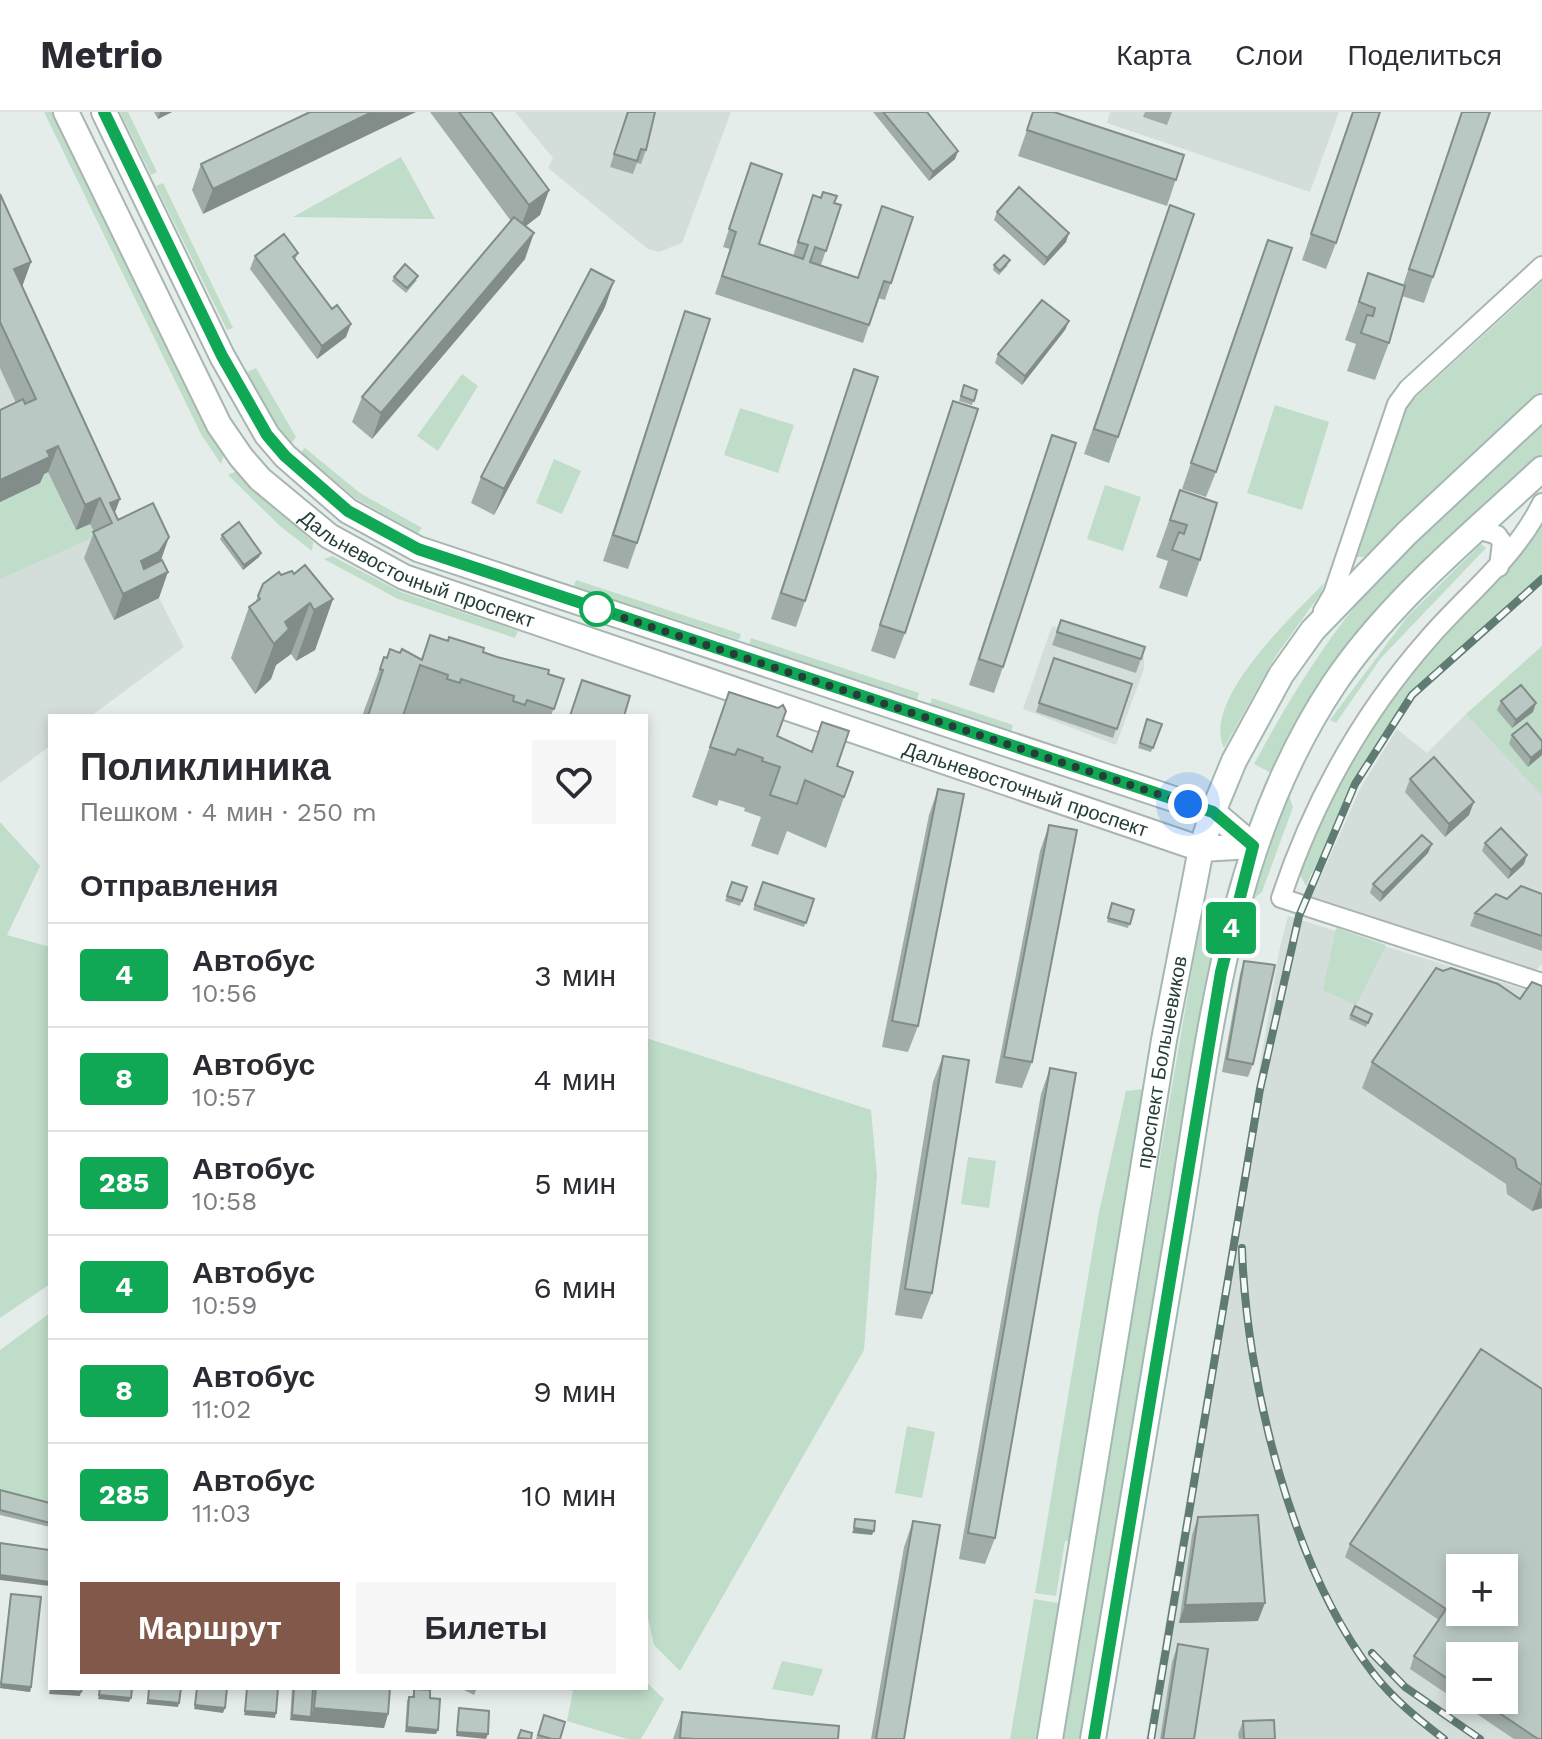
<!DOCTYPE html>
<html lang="ru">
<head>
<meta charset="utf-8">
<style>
	body { margin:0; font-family:"Work Sans",sans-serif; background:#f7f7f7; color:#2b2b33; height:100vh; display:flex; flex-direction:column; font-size:30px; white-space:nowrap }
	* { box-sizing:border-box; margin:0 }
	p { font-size:26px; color:#7c7c81 }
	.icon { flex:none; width:44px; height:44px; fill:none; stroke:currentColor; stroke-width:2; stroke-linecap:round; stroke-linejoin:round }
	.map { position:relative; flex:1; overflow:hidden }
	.sheet { position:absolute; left:48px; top:602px; width:600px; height:976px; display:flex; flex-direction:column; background:#fff; border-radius:0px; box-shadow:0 4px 12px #0003 }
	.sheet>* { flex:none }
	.badge { padding:0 16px; border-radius:6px; font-size:28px; line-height:52px }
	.tools { position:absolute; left:1446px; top:1442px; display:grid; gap:16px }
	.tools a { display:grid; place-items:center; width:72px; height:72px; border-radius:0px; background:#fff; box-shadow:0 4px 12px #0003; font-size:40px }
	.you { position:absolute; width:40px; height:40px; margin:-20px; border:6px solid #fff; border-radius:50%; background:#1a73e8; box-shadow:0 0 0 12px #1a73e833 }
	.map>.badge { position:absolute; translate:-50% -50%; box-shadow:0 0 0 4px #fff }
	h2 { padding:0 32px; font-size:30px; line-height:72px }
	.round { display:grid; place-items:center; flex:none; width:84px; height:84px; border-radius:0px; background:#f7f7f7 }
	.head { display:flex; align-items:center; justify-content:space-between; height:136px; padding:0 32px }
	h1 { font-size:38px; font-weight:600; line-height:60px }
	.button { display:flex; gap:16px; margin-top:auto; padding:16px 32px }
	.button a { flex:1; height:92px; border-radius:0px; background:#81584a; color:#fff; font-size:32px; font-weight:600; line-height:92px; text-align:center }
	.button a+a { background:#f7f7f7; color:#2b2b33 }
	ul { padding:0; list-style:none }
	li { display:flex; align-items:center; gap:24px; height:104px; padding:0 32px; border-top:2px solid #e1e1e2 }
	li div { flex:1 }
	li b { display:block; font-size:30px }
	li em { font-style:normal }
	li .badge { min-width:88px; font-weight:700; text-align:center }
	header { display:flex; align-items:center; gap:48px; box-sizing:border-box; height:112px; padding:0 40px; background:#fff; border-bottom:2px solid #e1e1e2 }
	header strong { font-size:38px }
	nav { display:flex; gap:44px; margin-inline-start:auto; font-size:28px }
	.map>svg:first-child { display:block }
	.built { fill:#d3ddd9; fill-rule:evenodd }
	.green { fill:#bfddc9 }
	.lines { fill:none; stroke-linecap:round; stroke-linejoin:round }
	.minor-casing { stroke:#a8b5b1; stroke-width:22 }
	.tertiary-casing { stroke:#a8b5b1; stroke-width:28 }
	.secondary-casing { stroke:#a4b8b2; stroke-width:28 }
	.minor { stroke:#fff; stroke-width:18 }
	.tertiary { stroke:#fff; stroke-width:24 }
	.secondary { stroke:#fff; stroke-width:24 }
	.rail-casing { stroke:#607a74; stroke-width:8 }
	.rail { stroke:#f5faf8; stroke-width:5; stroke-dasharray:15; stroke-linecap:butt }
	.wall { fill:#a0aca8; fill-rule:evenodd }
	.shaded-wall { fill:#828c88 }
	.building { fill:#bac8c3; stroke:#828c88; stroke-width:2; fill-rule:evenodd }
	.line-casing { stroke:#fff; stroke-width:18 }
	.line { stroke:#10a855; stroke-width:12 }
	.walk { stroke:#253e39; stroke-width:8; stroke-dasharray:0 14.4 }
	.stop-dot { fill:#fff; stroke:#10a855; stroke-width:4 }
	.labels { text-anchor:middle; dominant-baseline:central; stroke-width:6; stroke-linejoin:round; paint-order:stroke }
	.street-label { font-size:20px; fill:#253e39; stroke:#f5faf8 }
</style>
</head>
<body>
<header>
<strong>Metrio</strong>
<nav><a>Карта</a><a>Слои</a><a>Поделиться</a></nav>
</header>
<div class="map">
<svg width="1542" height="1627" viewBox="0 0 1542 1627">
	<rect width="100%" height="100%" fill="#e5edea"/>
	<!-- built -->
	<path class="built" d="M515 0H731L682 131 659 140 648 137 548 56 553 46Z
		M1110 0H1339L1310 80 1107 11Z
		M0 128 111 413 153 474 184 535 91 604H50V634L0 671Z
		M1052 514 1144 544V557L1116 633 1023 597Z
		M1466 602 1542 684V852L1536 858 1312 784 1361 675 1397 617 1427 641Z
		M1288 804 1542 883V1627H1146L1280 835ZM1460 1456H1504V1500H1460ZM1460 1544H1504V1588H1460Z"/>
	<!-- green -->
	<path class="green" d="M44 0H52L208 318 224 342 221 352 201 322Z
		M120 0H128L157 60 151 63Z
		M401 45 435 107 293 105Z
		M163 71 233 216 227 218 156 74Z
		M1542 170V280L1364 445H1356L1404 296Z
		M256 256 296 325 291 331 275 311 247 260Z
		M462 262 478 274 438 339 417 324Z
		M1275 293 1329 310 1302 398 1247 381Z
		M740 296 794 313 778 361 724 343Z
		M1542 307V342L1446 430 1273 662 1254 652C1281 602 1310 553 1345 507 1402 434 1475 371 1542 307Z
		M305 336 360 381 422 416 418 421 355 386 301 340Z
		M554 347 581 359 562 402 536 391Z
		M237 359 313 430 312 439 280 414 228 363Z
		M48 360 75 418 90 412 96 424 0 467V390L40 371 37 365Z
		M1105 373 1141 385 1123 439 1087 427Z
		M1542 413V463L1411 580 1355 668 1306 774 1299 761C1328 689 1364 621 1412 559 1452 508 1505 468 1542 413Z
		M1481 432 1486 436 1381 546 1336 611 1330 608 1407 505Z
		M332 444 401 480 518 519 515 526 398 487 324 447Z
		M576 468 741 522 739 528 574 474Z
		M1324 471 1321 481 1275 545 1224 636C1201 588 1293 504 1324 471Z
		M751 526 919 581 917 588 749 532Z
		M1542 534V684L1466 602Z
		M932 586 1013 613 1011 620 930 592Z
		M1289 684 1293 695 1262 780 1249 791Z
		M0 710 40 754 7 823 50 835V1172L0 1206Z
		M1203 794 1223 799 1208 863 1083 1627H1060Z
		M1336 816 1386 833 1356 893 1323 878Z
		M646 926 871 998 877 1064 864 1238 680 1559 654 1533 646 1497Z
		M1143 977 1127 1107 1072 1429H1065L1056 1484 1035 1481 1099 1100 1126 979Z
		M968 1045 996 1049 989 1096 961 1092Z
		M50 1201V1396L0 1383V1238Z
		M907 1314 935 1320 922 1386 895 1381Z
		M1034 1487 1064 1492 1041 1627H1010Z
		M782 1549 823 1557 813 1584 772 1577Z
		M646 1570 664 1587 641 1627H627L567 1609 573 1579 566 1576H646Z"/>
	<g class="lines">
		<!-- minor casing -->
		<g class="minor-casing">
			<path id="minor" d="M1542 391C1515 446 1468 481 1429 526 1362 602 1313 690 1281 786L1542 871
				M1477 417 1497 423 1502 430 1499 455
				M1323 499 1333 482 1397 292 1408 277 1542 154"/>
		</g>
		<!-- tertiary casing -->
		<g class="tertiary-casing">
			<g id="tertiary">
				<path id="s1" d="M66 0 219 313 241 345 260 367 329 424 404 465 1201 737 1253 734"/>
				<path d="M104 0 222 244 267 323 285 344 348 399 418 437 1213 700 1253 734"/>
			</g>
		</g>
		<!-- secondary casing -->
		<g class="secondary-casing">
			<g id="secondary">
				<path id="s2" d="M1050 1627 1164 928 1201 737 1213 700 1234 649 1281 563 1313 518 1407 421 1542 295"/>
				<path d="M1093 1627C1122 1457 1150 1287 1178 1118 1209 930 1226 734 1334 572 1389 490 1470 424 1542 357"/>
			</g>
		</g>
		<!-- minor -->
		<use href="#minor" class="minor"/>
		<!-- tertiary -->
		<use href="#tertiary" class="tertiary"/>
		<!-- secondary -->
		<use href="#secondary" class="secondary"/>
		<!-- rail casing -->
		<g class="rail-casing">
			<path id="rail" d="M1242 1136C1246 1267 1291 1455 1373 1561 1393 1587 1418 1607 1444 1627
				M1372 1541 1405 1575 1480 1627
				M1151 1627 1260 977 1299 804 1355 672 1412 583 1542 467"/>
		</g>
		<!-- rail -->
		<use href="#rail" class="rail"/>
	</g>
	<!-- wall -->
	<path class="wall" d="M154 0H172L158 7Z
		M310 0 203 102 192 78 201 52Z
		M430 0H491L549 78 540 103 526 114 525 147 372 327 352 310 362 285 511 109Z
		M627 0 646 38 641 52 637 51 633 62 610 55Z
		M873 0H927L958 39 955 47 929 69Z
		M1033 0 1184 43 1167 94 1018 44Z
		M1145 0H1172L1167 13 1143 5Z
		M1353 0 1336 131 1326 157 1302 148Z
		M1462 0 1433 165 1424 191 1402 184 1389 231 1375 268 1347 259 1356 232 1345 228 1368 161 1403 173Z
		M751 51 759 132 793 144 813 83 841 93 821 153 858 165 913 105 885 188 878 186 863 231 715 182 730 137 723 135Z
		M0 82 31 150 22 174 115 401 118 408 160 449 159 486 114 508 84 446 94 420 90 412 76 418 48 360 44 362 40 371 0 390V298L16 291 0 256Z
		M997 100 1066 130 1044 154 994 108Z
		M1161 119 1118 325 1109 351 1084 342Z
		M298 141 295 148 346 225 317 247 250 157 255 144Z
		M994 153H1008L999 163 993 158Z
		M1258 154 1216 360 1206 385 1182 377Z
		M394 165 417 168 406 181 392 169Z
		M605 195 494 403 471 391 481 365Z
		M685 199 637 431 628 457 603 449Z
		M1069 209 1065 218 1022 273 995 251 998 242Z
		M854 257 805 489 796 515 771 507Z
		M964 273 977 278 972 293 959 289Z
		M953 289 905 521 895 547 871 539Z
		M1052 323 1003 555 994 581 969 573Z
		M1180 378 1200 448 1187 485 1159 476 1168 449 1156 445Z
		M222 423 261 441 259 445 243 458 220 427Z
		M294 462 333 487 315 538 296 549 291 542 276 553 271 567 255 582 231 546 249 495 255 491 263 472 281 463Z
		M1061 508 1145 535 1136 561 1052 533Z
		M430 523 564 567 551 604H362L384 545 421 547Z
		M1054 546 1132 572 1113 626 1036 600Z
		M729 580 777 624 837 654 853 660 826 736 787 719 778 743 751 734 761 705 744 699 745 696 719 688 717 694 692 685Z
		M1501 589 1533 600 1512 616 1497 598Z
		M1147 607 1162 612 1151 640 1138 636Z
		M1512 623 1542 629 1528 655 1509 632Z
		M1410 667 1469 703 1445 725 1405 680Z
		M938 677 918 914 908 940 882 935 929 703Z
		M1049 713 1032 950 1022 976 995 971 1040 739Z
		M1485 731 1524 752 1508 767 1482 739Z
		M1428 741 1380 790 1370 781 1373 772Z
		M732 770 747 775 740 794 725 789Z
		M763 770 814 787 804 815 753 798Z
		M1542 782V839L1470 814 1475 801 1507 787Z
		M1112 791 1134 798 1128 816 1107 810Z
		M1244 849 1253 952 1248 965 1222 960 1240 862Z
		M1542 874V1096L1532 1099 1507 1082 1506 1072 1362 976 1372 950 1520 887Z
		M1355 894 1372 902 1366 915 1349 907Z
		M943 944 932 1181 922 1207 895 1203 933 970Z
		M1050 956 995 1426 985 1452 959 1447 1041 982Z
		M1481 1237 1542 1627H1514L1410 1557 1414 1544 1439 1508 1345 1445 1350 1432ZM1460 1544 1504 1588H1460Z
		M0 1378 50 1391V1415L0 1403Z
		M1198 1405 1258 1509 1179 1511 1192 1423Z
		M913 1409 904 1627H871L904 1435Z
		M11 1482 31 1575 30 1580 0 1576 10 1486Z
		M1178 1532 1194 1627H1160L1172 1550Z
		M292 1576H390L388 1602 384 1616 290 1608Z
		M464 1576H477L474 1583 464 1578Z
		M414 1577 430 1586 436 1622 405 1620 407 1589 409 1585H412Z
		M682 1600 838 1627H673Z
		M544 1603 560 1627H536Z
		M1243 1609 1275 1627H1239L1238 1622Z"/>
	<!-- shaded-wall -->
	<path class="shaded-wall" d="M160 0H172L158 7Z
		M372 0H416L203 102 213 77Z
		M958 39 955 47 929 69 933 60Z
		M549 78 540 103 519 119 529 93Z
		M534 121 525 147 372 327 381 301Z
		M1069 121 1066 130 1044 154 1047 146Z
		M31 150 22 175 14 157Z
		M614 169 605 195 494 403 504 377Z
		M1069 209 1065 218 1022 273 1025 264Z
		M351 212 346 225 317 247 322 234Z
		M58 334 48 360 44 362 40 371 0 390V368L47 339Z
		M100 386 90 412 76 418 85 393Z
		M120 387 111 411 110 391Z
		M169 425 160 451 131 475 141 449Z
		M261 441 259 445 243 458 244 453Z
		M168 460 159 486 114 508 123 482Z
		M333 487 315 538 296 549 314 498Z
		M310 491 291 542 276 553 271 567 255 582 274 532 285 510Z
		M1536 591 1533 600 1512 616 1516 608Z
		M1542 637V643L1528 655 1531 646Z
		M1474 690 1469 703 1445 725 1449 712Z
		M1432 732 1428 741 1380 790 1383 781Z
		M1527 743 1524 752 1508 767 1511 758Z
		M1541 1073 1542 1096 1532 1099Z
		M854 1416 874 1419 872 1423 852 1421Z
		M0 1463 50 1470V1474L0 1468Z
		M1265 1491 1258 1509 1179 1511 1185 1493Z
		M1 1572 31 1575 30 1580 0 1576Z
		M50 1577 81 1580 80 1584 49 1582Z
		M99 1583 131 1586 129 1590 98 1587Z
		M148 1588 179 1591 178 1595 146 1592Z
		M195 1593 225 1596 223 1601 194 1597Z
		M314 1596 388 1602 384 1616 290 1608 292 1603 311 1605Z
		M245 1599 276 1601 275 1606 244 1603Z
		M407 1615 438 1618 436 1622 405 1620Z
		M457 1620 488 1622 486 1627 456 1624Z"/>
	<!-- building -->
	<path class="building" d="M310 0H372L213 77 201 52Z
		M459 0H491L549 78 529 93Z
		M628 0H655L646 38 641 37 637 49 614 42Z
		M883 0H927L958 39 933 60Z
		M1033 0H1054L1184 43 1176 68 1027 18Z
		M1353 0H1380L1336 131 1311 122Z
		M1462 0H1490L1433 165 1409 157Z
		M751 51 782 62 759 132 803 147 808 133 798 130 813 83 821 86 823 80 837 84 834 91 841 93 826 139 815 135 810 150 858 166 882 94 913 105 891 171 884 169 869 213 722 164 736 120 729 117Z
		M1019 75 1069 121 1047 146 997 100Z
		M0 82 31 150 14 157 120 387 110 391 118 408 153 391 169 425 159 440 141 449 144 457 162 448 168 460 123 482 93 420 112 411 100 386 85 393 58 334 47 339 50 345 0 368V298L23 287 25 292 36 287 0 210Z
		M1170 93 1194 102 1118 325 1094 317Z
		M514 105 534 121 381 301 362 285Z
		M284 122 298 141 293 145 332 197 337 193 351 212 322 234 255 144Z
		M1268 128 1292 136 1216 360 1191 351Z
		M1004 143 1010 148 1000 159 994 153Z
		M405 152 418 164 407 176 394 165Z
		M591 157 614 169 504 377 481 365Z
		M1368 161 1405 174 1389 231 1361 221 1367 203 1373 204 1375 196 1359 190Z
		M1042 188 1069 209 1025 264 998 242Z
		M685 199 710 207 637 431 613 423Z
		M854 257 878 265 805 489 781 481Z
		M964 273 977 278 974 289 961 284Z
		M953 289 978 297 905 521 880 513Z
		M1052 323 1076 331 1003 555 979 547Z
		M1180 378 1217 391 1200 448 1172 438 1179 420 1184 422 1187 413 1170 408Z
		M239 410 261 441 244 453 222 423Z
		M305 453 333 487 314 498 310 491 285 510 289 517 274 532 249 495 260 487 258 484 263 472 279 460 281 463 292 459 294 462Z
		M1061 508 1145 535 1141 547 1057 520Z
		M430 523 448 529 449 525 484 536 483 540 497 545 549 558 548 562 564 567 554 597 527 588 525 593 513 589 514 584 461 567 460 571 447 567 448 563 420 553 403 604H368L383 558 380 557 384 545 387 546 390 537 400 541 402 537 422 548Z
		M1054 546 1132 572 1117 617 1039 591Z
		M582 568 630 584 624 604H570Z
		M1521 573 1536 591 1516 608 1501 589Z
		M729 580 778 596 783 593 786 599 777 624 812 640 822 610 849 619 837 654 853 660 844 685 805 668 797 692 770 683 780 655 762 649 763 646 738 637 735 643 710 635Z
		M1147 607 1162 612 1153 636 1140 631Z
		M1527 611 1542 629V637L1531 646 1512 623Z
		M1434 645 1474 690 1449 712 1410 667Z
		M938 677 964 682 918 914 892 909Z
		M1049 713 1077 718 1032 950 1004 945Z
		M1501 716 1527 743 1511 758 1485 731Z
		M1422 723 1432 732 1383 781 1373 772Z
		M732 770 747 775 742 789 727 784Z
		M763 770 814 787 806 811 755 793Z
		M1521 774 1542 782V824L1475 801 1496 782 1507 787Z
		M1112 791 1134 798 1130 812 1108 806Z
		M1244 849 1275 853 1253 952 1227 947Z
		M1436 856 1443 859 1451 856 1498 872 1520 887 1532 870 1542 874V1073L1517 1056 1515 1047 1372 950Z
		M1355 894 1372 902 1368 911 1351 903Z
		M943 944 969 948 932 1181 905 1177Z
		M1050 956 1076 961 995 1426 968 1421Z
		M1481 1237 1542 1277V1627H1538L1480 1588H1504V1544H1460V1575L1414 1544 1446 1497 1350 1432ZM1460 1456H1504V1500H1460Z
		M0 1378 50 1391V1411L0 1398Z
		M1258 1403 1265 1491 1185 1493 1198 1405Z
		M855 1407 875 1409 874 1419 854 1416Z
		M913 1409 940 1413 904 1627H876Z
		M0 1431 50 1438V1470L0 1463Z
		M11 1482 41 1485 31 1575 1 1572Z
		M1178 1532 1208 1537 1194 1627H1163Z
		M50 1576H82L81 1580 50 1577Z
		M100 1576H132L131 1586 99 1583Z
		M149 1576H181L179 1591 148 1588Z
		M197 1576H227L225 1596 195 1593Z
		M247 1576H278L276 1601 245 1599Z
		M294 1576H313L311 1605 292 1603Z
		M316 1576H390L388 1602 314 1596Z
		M414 1577 430 1578V1586L440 1587 438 1618 407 1615 409 1585H414Z
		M459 1596 489 1599 488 1622 457 1620Z
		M682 1600 839 1614 838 1627H695L680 1626Z
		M544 1603 565 1610 560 1627H552L538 1623Z
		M1274 1608 1275 1627H1244L1243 1609Z
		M521 1618 532 1621 531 1627 518 1626Z"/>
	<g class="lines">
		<!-- line casing -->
		<g class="line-casing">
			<path id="line" d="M104 0 222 244 267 323 285 344 348 399 418 437 1213 700 1253 734 1221 860 1094 1627"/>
		</g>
		<!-- line -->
		<use href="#line" class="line"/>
		<!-- walk -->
		<path class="walk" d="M597 497 1188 692"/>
	</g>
	<!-- markers -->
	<circle class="stop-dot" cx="597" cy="497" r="16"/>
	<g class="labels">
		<!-- street labels -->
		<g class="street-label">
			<text stroke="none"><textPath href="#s1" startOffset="600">Дальневосточный проспект</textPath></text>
			<text stroke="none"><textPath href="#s1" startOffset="1248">Дальневосточный проспект</textPath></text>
			<text stroke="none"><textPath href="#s2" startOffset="686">проспект Большевиков</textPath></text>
		</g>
	</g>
</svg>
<div class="tools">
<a>+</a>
<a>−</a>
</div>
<div class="you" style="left:1188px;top:692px"></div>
<b class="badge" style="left:1231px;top:816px;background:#10a855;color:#fff">4</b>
<section class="sheet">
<div class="head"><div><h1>Поликлиника</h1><p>Пешком · 4 мин · 250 m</p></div><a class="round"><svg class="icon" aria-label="heart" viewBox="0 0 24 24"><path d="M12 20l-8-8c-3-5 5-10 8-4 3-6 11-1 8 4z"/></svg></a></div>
<h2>Отправления</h2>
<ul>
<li><span class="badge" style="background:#10a855;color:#fff">4</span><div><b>Автобус</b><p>10:56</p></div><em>3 мин</em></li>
<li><span class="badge" style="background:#10a855;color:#fff">8</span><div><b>Автобус</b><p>10:57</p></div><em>4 мин</em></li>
<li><span class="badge" style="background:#10a855;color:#fff">285</span><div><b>Автобус</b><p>10:58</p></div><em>5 мин</em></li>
<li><span class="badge" style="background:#10a855;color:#fff">4</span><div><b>Автобус</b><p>10:59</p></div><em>6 мин</em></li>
<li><span class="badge" style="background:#10a855;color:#fff">8</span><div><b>Автобус</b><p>11:02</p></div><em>9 мин</em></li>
<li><span class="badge" style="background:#10a855;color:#fff">285</span><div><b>Автобус</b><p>11:03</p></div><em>10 мин</em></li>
</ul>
<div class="button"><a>Маршрут</a><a>Билеты</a></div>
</section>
</div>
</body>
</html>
